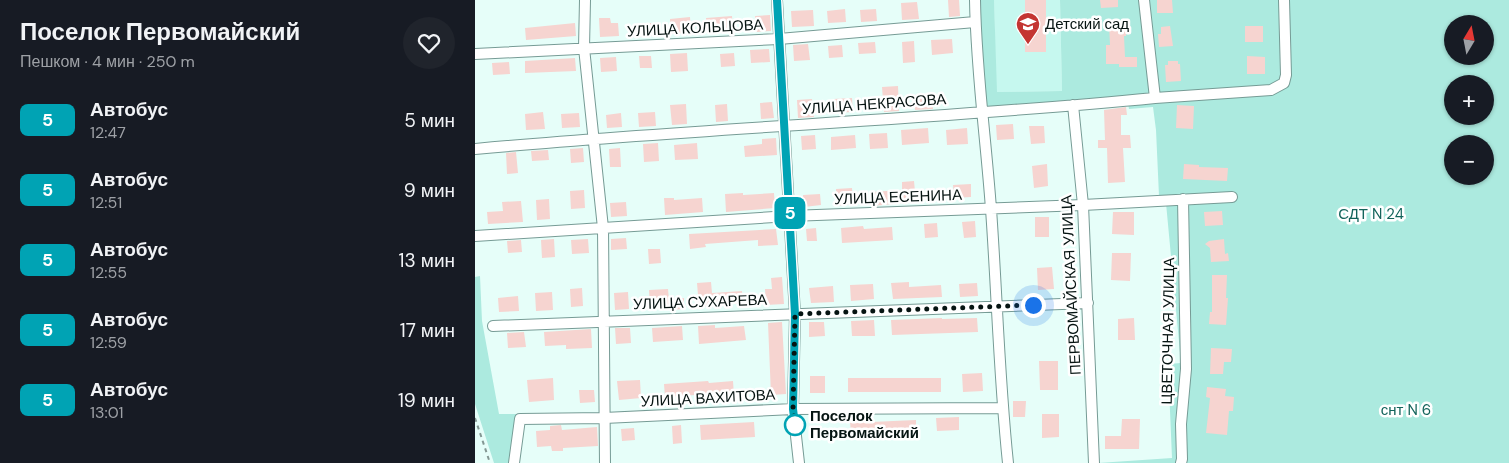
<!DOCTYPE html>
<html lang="ru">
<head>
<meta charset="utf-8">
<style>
	body { margin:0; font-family:"DM Sans",sans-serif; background:#20242c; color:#f1f3f6; height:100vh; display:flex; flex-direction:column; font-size:19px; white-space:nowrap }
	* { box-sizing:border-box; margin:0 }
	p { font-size:16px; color:#9ea1a6 }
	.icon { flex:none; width:28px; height:28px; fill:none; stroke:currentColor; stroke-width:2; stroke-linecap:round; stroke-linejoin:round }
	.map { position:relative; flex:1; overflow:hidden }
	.side { display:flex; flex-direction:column; background:#171b24; width:475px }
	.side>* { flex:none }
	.badge { padding:0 10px; border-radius:8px; font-size:18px; line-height:32px }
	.needle { width:32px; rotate:10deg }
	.controls { position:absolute; left:969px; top:15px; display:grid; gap:10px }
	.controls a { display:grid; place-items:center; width:50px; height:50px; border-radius:50%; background:#171b24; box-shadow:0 1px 4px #0004; font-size:25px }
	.you { position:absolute; width:25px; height:25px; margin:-12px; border:4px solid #fff; border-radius:50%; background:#1a73e8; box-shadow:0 0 0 8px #1a73e833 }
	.map>.badge { position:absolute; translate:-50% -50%; box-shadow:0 0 0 2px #fff }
	.round { display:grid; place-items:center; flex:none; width:52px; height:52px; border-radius:26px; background:#20242c }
	.summary { display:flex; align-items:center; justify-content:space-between; height:85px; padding:0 20px }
	h1 { font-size:24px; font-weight:600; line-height:38px }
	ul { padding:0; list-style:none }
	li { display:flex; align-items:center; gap:15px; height:70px; padding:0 20px }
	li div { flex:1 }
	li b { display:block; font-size:19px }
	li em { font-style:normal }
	li .badge { min-width:55px; font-weight:700; text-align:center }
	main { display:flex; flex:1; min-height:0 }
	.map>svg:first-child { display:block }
	.built { fill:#c6f8ef }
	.green { fill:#aceadf; fill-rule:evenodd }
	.building { fill:#f6d4d0 }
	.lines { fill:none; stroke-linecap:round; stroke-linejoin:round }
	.minor-casing { stroke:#769b95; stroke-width:12 }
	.path { stroke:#839793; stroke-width:2; stroke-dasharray:4 4; stroke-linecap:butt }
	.minor { stroke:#fff; stroke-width:10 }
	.line-casing { stroke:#fff; stroke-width:11 }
	.line { stroke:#00a3b4; stroke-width:8 }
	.walk { stroke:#061412; stroke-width:5; stroke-dasharray:0 9 }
	.stop-dot { fill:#fff; stroke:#00a3b4; stroke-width:2.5 }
	.labels { text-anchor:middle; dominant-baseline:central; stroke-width:5; stroke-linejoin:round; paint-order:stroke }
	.poi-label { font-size:15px; fill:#061412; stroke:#fff; text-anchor:start }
	.street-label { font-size:15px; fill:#061412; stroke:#fff }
	.park-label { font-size:15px; fill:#13645b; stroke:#fff }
	.stop-label { font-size:15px; font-weight:bold; fill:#061412; stroke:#fff; text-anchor:start }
</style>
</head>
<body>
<main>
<section class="side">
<div class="summary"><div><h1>Поселок Первомайский</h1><p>Пешком · 4 мин · 250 m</p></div><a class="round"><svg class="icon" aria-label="heart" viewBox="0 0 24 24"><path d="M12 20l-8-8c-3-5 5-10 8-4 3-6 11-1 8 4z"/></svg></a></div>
<ul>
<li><span class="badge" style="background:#00a3b4;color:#fff">5</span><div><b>Автобус</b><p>12:47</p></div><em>5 мин</em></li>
<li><span class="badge" style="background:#00a3b4;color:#fff">5</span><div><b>Автобус</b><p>12:51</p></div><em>9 мин</em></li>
<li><span class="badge" style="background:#00a3b4;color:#fff">5</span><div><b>Автобус</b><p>12:55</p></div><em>13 мин</em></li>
<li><span class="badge" style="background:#00a3b4;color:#fff">5</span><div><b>Автобус</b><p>12:59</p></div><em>17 мин</em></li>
<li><span class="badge" style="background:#00a3b4;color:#fff">5</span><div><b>Автобус</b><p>13:01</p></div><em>19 мин</em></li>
</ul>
</section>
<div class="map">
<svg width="1034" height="463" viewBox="0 0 1034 463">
	<rect width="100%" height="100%" fill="#e6fef9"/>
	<!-- built -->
	<path class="built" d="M519 0H585L587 91 521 92Z"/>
	<!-- green -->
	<path class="green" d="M503 0H519L522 92 587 91 585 0H1034V463H623L697 458 693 364 706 363 691 203 684 196 681 130 678 107 654 109 653 103 509 113ZM978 24H1010V56H978ZM978 84H1010V116H978ZM978 144H1010V176H978Z
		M5 276 7 321 24 414H43L37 463H19L0 404V277Z"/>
	<!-- building -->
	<path class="building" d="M473 0H484L485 16 474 17Z
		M550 0H571V52H550Z
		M625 0H643V7L626 8Z
		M682 0H697L698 13H682Z
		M442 2 444 19 427 20 426 3Z
		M370 9 371 22 353 23 352 11Z
		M401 9 402 21 386 22 385 10Z
		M338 10 339 26 317 27 316 11Z
		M295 15 296 31 281 32 280 16Z
		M257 16 258 30 232 32 231 18Z
		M215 17 216 33 196 34 195 19Z
		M124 18H135L136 23H143L144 36 125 37Z
		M649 22 650 25H654V33L651 34V36H649L650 57H662V67H644V64H631V45H635L634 23Z
		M100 23 101 36 51 40 50 28Z
		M176 23 177 36 161 37 160 24Z
		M695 26 698 46 684 47 683 34H686V27Z
		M770 26H788V42H770Z
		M477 39 478 53 457 55 456 40Z
		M439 41 440 62 428 63 427 42Z
		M400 42 401 53 384 54 383 43Z
		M333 44 335 60 319 61 318 45Z
		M367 45 368 57 354 58 353 46Z
		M294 49 295 62 276 63 275 50Z
		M212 53 213 71 196 72 195 54Z
		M259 53 260 66 246 67 245 54Z
		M164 56H176L177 68H165Z
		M772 56 790 57V74H772Z
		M141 57 142 71 126 72 125 58Z
		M100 58 101 71 50 73V61Z
		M693 61H703V64H705L706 81 691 82 690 65H693Z
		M34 62 35 74 18 75 17 63Z
		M423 86 424 111 409 112 407 87Z
		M457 94 458 109 440 110 439 95Z
		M377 98 378 112 359 113 358 99Z
		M337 99 339 117 323 118 322 100Z
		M297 102 299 118 286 119 285 103Z
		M211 104 212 124 197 125 195 105Z
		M252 104 253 121 241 122 240 105Z
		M702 105 719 106 718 129 701 128Z
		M651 107 652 115H646V135H655L656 148H648L650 182 633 183 632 148H623V140H630L629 110Z
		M68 112 70 129 51 130 50 114Z
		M180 112 181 126 164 127 163 113Z
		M104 113 105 127 87 128 86 114Z
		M146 113 147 127 132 128 131 115Z
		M538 124 539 139 522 140 521 125Z
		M554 126H569L570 143 556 144Z
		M453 128 454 143 427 145 426 130Z
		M492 128 493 144 472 145 471 130Z
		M412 133 413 148 395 149 394 134Z
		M340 135 341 149 327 150 326 136Z
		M380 135 381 148 356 150V137Z
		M301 138 302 155 270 157 269 146 287 144V139Z
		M183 143 184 161 169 162 168 144Z
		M222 143 223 159 200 160 199 145Z
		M108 148 109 162 96 163 95 149Z
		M145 148 146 167H135L134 149Z
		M73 150 74 160 57 161 56 151Z
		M41 152 43 173 32 174 31 153Z
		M572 164 573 186 559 188 557 166Z
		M709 164 724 165V167L753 168 752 181 708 179Z
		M439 181 441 202 397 206 396 192 427 190V182Z
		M496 184V197L479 198 478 185Z
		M377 188 378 204 362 206 361 189Z
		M109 190 110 208 96 209 95 191Z
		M268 193V195L299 193 300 208 251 212 250 194Z
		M345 194 346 205 329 207 328 195Z
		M189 198H199V200L227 198 228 212 190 215Z
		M74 199 75 219 62 220 61 200Z
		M46 201 48 222 13 224 12 212 28 211 27 202Z
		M151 202 152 216 136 217 135 203Z
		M747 211 748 225 730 226 729 212Z
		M638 212H659V235L637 234Z
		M560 217H574V237H560Z
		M500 221 501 237 489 238 487 222Z
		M462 223 463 237 450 238 449 224Z
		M388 226 389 229 417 227 418 240 367 243 366 228Z
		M341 228 342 241H332L331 229Z
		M301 229 303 245 283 246V240L230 244 231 247 215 249 214 234Z
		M151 238 152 249 136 250V239Z
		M79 239 80 257 67 258 66 240Z
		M113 239 114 253 97 254 96 240Z
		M749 239 750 254 753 253 754 261 736 262 735 248 730 244 734 241Z
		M46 240 47 252 33 253 32 241Z
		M173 249H185L186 263 174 264Z
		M637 253H656L655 281 636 280Z
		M577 267 579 289 563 290 562 268Z
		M737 275H752L751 298H753L751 325 734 324 735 312H737Z
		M307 277 309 304 291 305 290 289H297L296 278Z
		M236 282 237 293 267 291 268 303 224 307 222 283Z
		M434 282V287L466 285 467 297 418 299 416 283Z
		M502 283 503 296 485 297 484 284Z
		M398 284 399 299 376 301 375 285Z
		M358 286 359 302 336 303 334 288Z
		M107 288 108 306 96 307 95 289Z
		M193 289 194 300 209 298V309L193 310V306L175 307 174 290Z
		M77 292 78 310 61 311 60 293Z
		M153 292 154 309 140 310 139 293Z
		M43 296 44 311 24 312 23 298Z
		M467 318V319L502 318 503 332 417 335 416 320Z
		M659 318 660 340H643V319Z
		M399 320 400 336H377L376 321Z
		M307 322 311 394 296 395 293 323Z
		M334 322H349L350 336 334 337Z
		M240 325V328L269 326 271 340 224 344 223 326Z
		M207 326 208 340 178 342 177 328Z
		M140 328H155L156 343 141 344Z
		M116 329 117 348 91 349V345L70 346 69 332Z
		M49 332 51 347 33 348 32 333Z
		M736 348 757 349 756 362H749L748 374H735Z
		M564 361H583V390H565Z
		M507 373 508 391 488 392 487 374Z
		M335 376H350V393H335Z
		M78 378 79 400 54 402 52 380Z
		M373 378H466V392H373Z
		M165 380 166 398 144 400 142 381Z
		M233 381 234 383 258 381 259 396 220 398V395L190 397 189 384Z
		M732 387 751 389 750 396 759 397 758 411H754L752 435 731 433 735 398 731 397Z
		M104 390H119L120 402 105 403Z
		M538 401H551L550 417H538Z
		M567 414H584V437L567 438Z
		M484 417V430L462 431 461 418Z
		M396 419V422L441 420V431L376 435 375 420Z
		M647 419H665L664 449H630V436H646Z
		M279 422 280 437 226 440 225 425Z
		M86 425 87 430 122 427 123 446 88 448V451H77L76 446 62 447 61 431 75 430V426Z
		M206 425 207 443 198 444 197 426Z
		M159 428 160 440 147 441 146 429Z"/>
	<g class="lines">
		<!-- minor casing -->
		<g class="minor-casing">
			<path id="minor" d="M110 0 109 48 128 228 130 463
				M302 0 320 314 318 409 324 463
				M500 0C501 70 511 139 516 209 522 293 524 378 533 463
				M669 0 680 98 796 90 809 83 811 75 809 0
				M0 54 304 39 500 22
				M598 105 608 205 619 463
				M0 149C226 128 454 120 680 98
				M0 236 315 216 608 205 757 197
				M18 326 613 303
				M39 463 45 419 129 418 318 409 527 408
				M706 463 707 459 706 424 711 369 708 199"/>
		</g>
		<!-- path -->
		<path class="path" d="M0 418 15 463"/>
		<!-- minor -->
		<use href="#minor" class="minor"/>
	</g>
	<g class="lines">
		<!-- line casing -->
		<g class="line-casing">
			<path id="line" d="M302 0 320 314 318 409 320 425"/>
		</g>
		<!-- line -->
		<use href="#line" class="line"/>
		<!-- walk -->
		<path class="walk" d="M320 425 318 409 320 314 558 305"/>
	</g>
	<!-- icons -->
	<defs>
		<g id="school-pin" transform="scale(1.25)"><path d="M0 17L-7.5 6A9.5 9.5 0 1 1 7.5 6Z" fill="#c43532" stroke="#fff"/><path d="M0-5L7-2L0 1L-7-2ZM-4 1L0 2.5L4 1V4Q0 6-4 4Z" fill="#fff"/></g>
	</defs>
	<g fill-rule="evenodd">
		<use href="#school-pin" x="553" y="24"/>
	</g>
	<!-- markers -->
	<circle class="stop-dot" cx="320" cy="425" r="10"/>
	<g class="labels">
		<!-- poi labels -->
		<g class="poi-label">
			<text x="570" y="24">Детский сад</text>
		</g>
		<!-- street labels -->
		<g class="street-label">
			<text transform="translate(220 28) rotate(-3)">УЛИЦА КОЛЬЦОВА</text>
			<text transform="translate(399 104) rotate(-4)">УЛИЦА НЕКРАСОВА</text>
			<text transform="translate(423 197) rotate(-2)">УЛИЦА ЕСЕНИНА</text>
			<text transform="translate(596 285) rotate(-93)">ПЕРВОМАЙСКАЯ УЛИЦА</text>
			<text transform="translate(225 302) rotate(-2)">УЛИЦА СУХАРЕВА</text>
			<text transform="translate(693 331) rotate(-89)">ЦВЕТОЧНАЯ УЛИЦА</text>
			<text transform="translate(233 398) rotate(-3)">УЛИЦА ВАХИТОВА</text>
		</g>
		<!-- park labels -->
		<g class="park-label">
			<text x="896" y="214">СДТ N 24</text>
			<text x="931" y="410">снт N 6</text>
		</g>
		<!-- stop labels -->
		<g class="stop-label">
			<text x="335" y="416">Поселок<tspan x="335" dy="17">Первомайский</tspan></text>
		</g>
	</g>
</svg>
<div class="controls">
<a><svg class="needle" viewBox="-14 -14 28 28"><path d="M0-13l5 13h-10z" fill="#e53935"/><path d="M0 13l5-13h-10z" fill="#9ea1a6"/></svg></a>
<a>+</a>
<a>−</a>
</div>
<div class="you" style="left:558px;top:305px"></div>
<b class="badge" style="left:315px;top:213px;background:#00a3b4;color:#fff">5</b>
</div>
</main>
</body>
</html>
